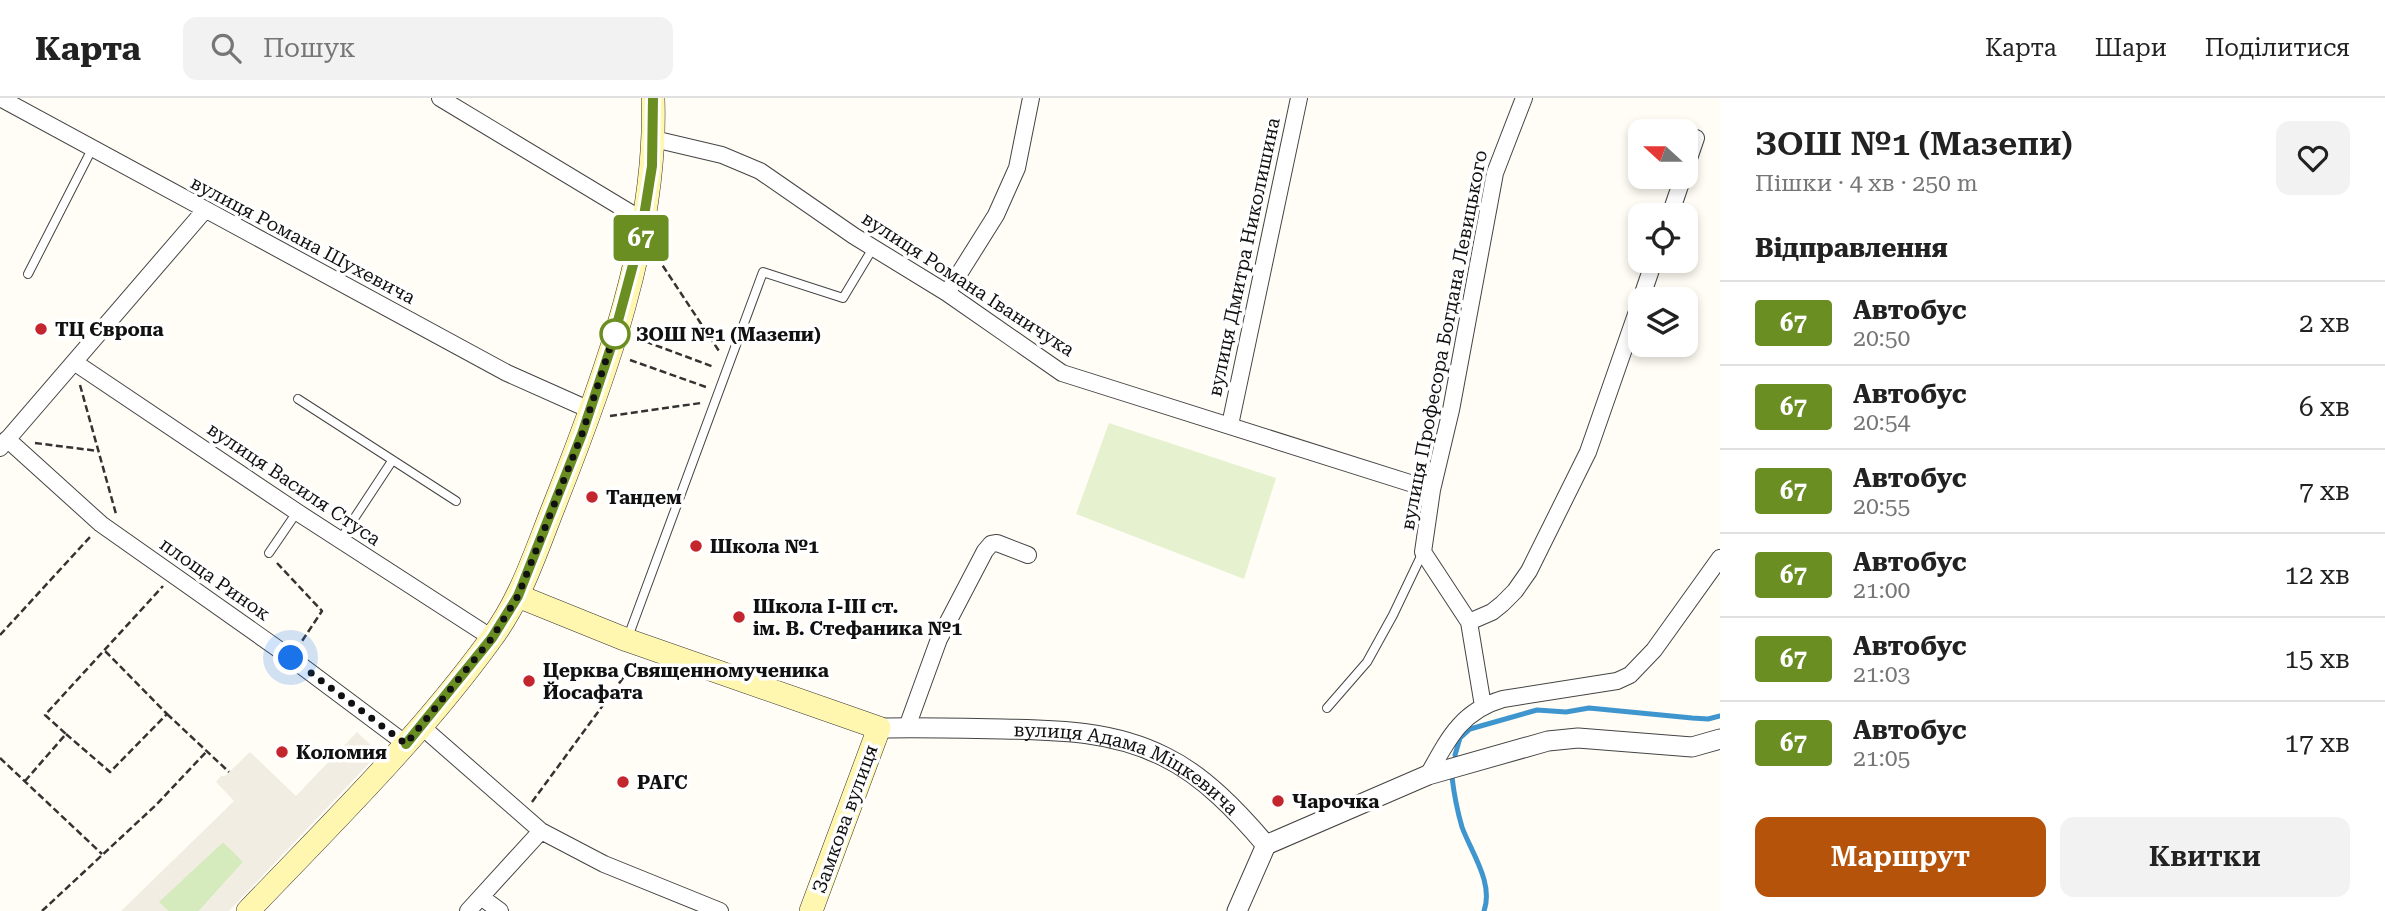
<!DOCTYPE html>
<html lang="uk">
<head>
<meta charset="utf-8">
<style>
	body { margin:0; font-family:"Roboto Serif",serif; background:#f2f2f2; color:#222; height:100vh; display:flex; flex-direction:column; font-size:26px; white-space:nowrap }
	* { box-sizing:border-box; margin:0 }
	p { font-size:23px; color:#767676 }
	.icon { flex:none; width:38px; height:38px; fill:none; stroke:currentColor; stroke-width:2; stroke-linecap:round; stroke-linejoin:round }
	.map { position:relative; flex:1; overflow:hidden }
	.panel { display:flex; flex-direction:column; background:#fff; width:665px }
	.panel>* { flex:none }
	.badge { padding:0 14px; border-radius:5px; font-size:24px; line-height:46px }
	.needle { width:46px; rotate:291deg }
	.fabs { position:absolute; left:1628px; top:21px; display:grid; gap:14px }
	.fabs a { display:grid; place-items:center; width:70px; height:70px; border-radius:14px; background:#fff; box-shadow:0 4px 10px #0003; font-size:35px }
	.you { position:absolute; width:35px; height:35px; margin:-18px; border:5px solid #fff; border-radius:50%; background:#1a73e8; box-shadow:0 0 0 10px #1a73e833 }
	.map>.badge { position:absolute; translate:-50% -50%; box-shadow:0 0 0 4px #fff }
	h2 { padding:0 35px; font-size:26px; line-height:63px }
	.round { display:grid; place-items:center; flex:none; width:74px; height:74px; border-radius:14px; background:#f2f2f2 }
	.headline { display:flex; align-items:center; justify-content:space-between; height:119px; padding:0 35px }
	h1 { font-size:33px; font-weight:600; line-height:52px }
	.primary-button { display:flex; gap:14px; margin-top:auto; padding:14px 35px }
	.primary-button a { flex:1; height:80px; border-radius:14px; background:#b45309; color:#fff; font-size:28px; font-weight:600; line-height:80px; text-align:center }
	.primary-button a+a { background:#f2f2f2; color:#222 }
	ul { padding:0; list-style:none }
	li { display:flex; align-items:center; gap:21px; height:84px; padding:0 35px; border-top:2px solid #e0e0e0 }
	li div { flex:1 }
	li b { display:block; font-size:26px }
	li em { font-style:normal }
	li .badge { min-width:77px; font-weight:700; text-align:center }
	header { display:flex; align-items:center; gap:42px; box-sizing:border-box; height:98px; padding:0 35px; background:#fff; border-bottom:2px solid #e0e0e0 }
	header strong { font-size:33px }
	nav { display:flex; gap:38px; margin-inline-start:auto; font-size:24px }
	.search { width:490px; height:63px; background:#f2f2f2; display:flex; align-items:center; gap:18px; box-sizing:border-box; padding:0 24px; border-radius:14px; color:#767676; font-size:26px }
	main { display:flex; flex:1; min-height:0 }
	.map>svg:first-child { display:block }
	.green { fill:#d5ebbd }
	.pitch { fill:#e6f2cf }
	.plaza { fill:#f1ede2 }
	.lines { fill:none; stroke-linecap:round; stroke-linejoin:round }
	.stream { stroke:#3f96cf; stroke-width:5 }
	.service-casing { stroke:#444; stroke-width:10 }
	.minor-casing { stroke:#444; stroke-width:18 }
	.tertiary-casing { stroke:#444; stroke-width:21 }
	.secondary-casing { stroke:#333; stroke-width:24 }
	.path { stroke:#333; stroke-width:2.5; stroke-dasharray:7 3.5; stroke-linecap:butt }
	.service { stroke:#fff; stroke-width:8 }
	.minor { stroke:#fff; stroke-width:16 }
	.tertiary { stroke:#fff; stroke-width:19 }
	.secondary { stroke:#fff6b0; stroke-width:23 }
	.line-casing { stroke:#fff; stroke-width:16 }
	.line { stroke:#6b8e23; stroke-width:10 }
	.walk { stroke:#111; stroke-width:7; stroke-dasharray:0 12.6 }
	.poi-dot { fill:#c4262e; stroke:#fff; stroke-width:2.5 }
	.stop-dot { fill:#fff; stroke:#6b8e23; stroke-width:3.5 }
	.labels { text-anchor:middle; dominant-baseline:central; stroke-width:7; stroke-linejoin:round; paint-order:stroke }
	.street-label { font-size:19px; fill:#111; stroke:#fff }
	.poi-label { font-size:19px; font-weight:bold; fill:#111; stroke:#fff; text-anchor:start }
	.stop-label { font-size:19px; font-weight:bold; fill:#111; stroke:#fff; text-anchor:start }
</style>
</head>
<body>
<header>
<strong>Карта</strong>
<div class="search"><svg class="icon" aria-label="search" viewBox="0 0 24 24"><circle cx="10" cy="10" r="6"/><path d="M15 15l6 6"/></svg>Пошук</div>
<nav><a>Карта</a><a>Шари</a><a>Поділитися</a></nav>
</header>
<main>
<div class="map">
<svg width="1720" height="813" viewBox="0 0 1720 813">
	<rect width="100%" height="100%" fill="#fffdf5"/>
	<!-- green -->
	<path class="green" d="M223 744 244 763 199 813H168L158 804Z"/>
	<!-- pitch -->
	<path class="pitch" d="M1109 325 1276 380 1244 481 1076 416Z"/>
	<!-- plaza -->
	<path class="plaza" d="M357 634 379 655 229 813H199L243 764 223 744 159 804 168 813H121L234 703 216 684 221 678H225L250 654 296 698Z"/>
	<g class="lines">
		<!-- stream -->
		<path class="stream" d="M1455 657 1460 640 1470 631 1537 612 1566 614 1589 610 1692 620 1708 621 1720 618
			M1452 679C1454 696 1457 712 1462 729 1471 754 1494 785 1484 813"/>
		<!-- service casing -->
		<g class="service-casing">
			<path id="service" d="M28 176 92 51
				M298 301 456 403
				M340 442 392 363
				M269 455 297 414
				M628 539 763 174 843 200 873 150
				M1327 610 1367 564 1393 517 1423 454"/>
		</g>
		<!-- minor casing -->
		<g class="minor-casing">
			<path id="minor" d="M0 0 507 275 590 312
				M440 0 644 123
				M654 41 722 57 760 73 854 138 947 195 1062 275 1432 392
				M1685 72 1696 40
				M1670 117 1683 79
				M947 195 996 117 1017 70 1031 0
				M1641 201 1654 163
				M74 264 297 414 492 540
				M1230 327 1299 0
				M7 341 101 426 291 560 406 646
				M0 350 205 112
				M1469 524 1423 454 1432 392 1451 312 1495 75 1524 0
				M1483 608 1469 524 1492 514 1502 506 1515 493 1529 473 1588 354 1640 205
				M421 628 541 733 604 766 720 813
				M907 629 939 541 985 453 991 446 997 445 1028 457
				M1428 677C1448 641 1461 613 1503 601L1617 583 1630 577 1654 552 1720 460
				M481 799 500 813
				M468 813 541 733"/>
		</g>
		<!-- tertiary casing -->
		<g class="tertiary-casing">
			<g id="tertiary">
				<path id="s1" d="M879 630C920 629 962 630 1003 631 1059 632 1114 633 1165 659 1204 678 1238 714 1266 747"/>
				<path d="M1266 747 1428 677 1548 643 1578 640 1692 649 1720 641"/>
				<path d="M1237 813 1266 747"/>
			</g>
		</g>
		<!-- secondary casing -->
		<g class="secondary-casing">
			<path id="secondary" d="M518 498 627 542 879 630 811 813
				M248 813C332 725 420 639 491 541 521 501 536 453 554 408 604 282 658 137 653 0"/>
		</g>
		<!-- path -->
		<path class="path" d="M657 159 719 253
			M636 240 714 269
			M630 262 706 289
			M80 287 116 416
			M610 318 701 305
			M35 345 98 353
			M277 465 322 513 300 546
			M0 537 90 439
			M167 616 229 674
			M66 636 110 674 167 616 105 553
			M0 660 102 756
			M25 683 66 636 45 617 163 488
			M532 704 634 565
			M42 813 156 707 207 653"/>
		<!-- service -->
		<use href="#service" class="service"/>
		<!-- minor -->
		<use href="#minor" class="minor"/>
		<!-- tertiary -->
		<use href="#tertiary" class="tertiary"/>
		<!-- secondary -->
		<use href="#secondary" class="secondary"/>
	</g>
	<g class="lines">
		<!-- line casing -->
		<g class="line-casing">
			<path id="line" d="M406 646 492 540 518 498 582 336 611 249 641 137 652 68 653 0"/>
		</g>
		<!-- line -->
		<use href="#line" class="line"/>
		<!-- walk -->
		<path class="walk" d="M291 560 406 646 492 540 518 498 582 336 618 225 615 236"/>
	</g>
	<!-- markers -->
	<g class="poi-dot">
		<circle cx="41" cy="231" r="7"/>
		<circle cx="592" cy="399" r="7"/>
		<circle cx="696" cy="448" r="7"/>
		<circle cx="739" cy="519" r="7"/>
		<circle cx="529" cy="583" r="7"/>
		<circle cx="282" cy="654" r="7"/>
		<circle cx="623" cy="684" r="7"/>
		<circle cx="1278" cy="703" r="7"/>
	</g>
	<circle class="stop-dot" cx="615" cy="236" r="14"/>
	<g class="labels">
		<!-- street labels -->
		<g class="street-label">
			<text transform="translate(303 142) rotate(28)">вулиця Романа Шухевича</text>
			<text transform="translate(1244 159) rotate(-78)">вулиця Дмитра Николишина</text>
			<text transform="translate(968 186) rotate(33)">вулиця Романа Іваничука</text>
			<text transform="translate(1444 242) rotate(-79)">вулиця Професора Богдана Левицького</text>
			<text transform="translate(294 386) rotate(34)">вулиця Василя Стуса</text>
			<text transform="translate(215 481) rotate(35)">площа Ринок</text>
			<text stroke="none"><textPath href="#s1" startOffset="257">вулиця Адама Міцкевича</textPath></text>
			<text transform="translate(845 721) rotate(-70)">Замкова вулиця</text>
		</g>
		<!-- poi labels -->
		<g class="poi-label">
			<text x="55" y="231">ТЦ Європа</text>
			<text x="606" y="399">Тандем</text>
			<text x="710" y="448">Школа №1</text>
			<text x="753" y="508">Школа I-III ст.<tspan x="753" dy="22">ім. В. Стефаника №1</tspan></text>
			<text x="543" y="572">Церква Священномученика<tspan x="543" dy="22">Йосафата</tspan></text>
			<text x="296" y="654">Коломия</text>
			<text x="637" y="684">РАГС</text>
			<text x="1292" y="703">Чарочка</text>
		</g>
		<!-- stop labels -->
		<g class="stop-label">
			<text x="636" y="236">ЗОШ №1 (Мазепи)</text>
		</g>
	</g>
</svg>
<div class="fabs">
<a><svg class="needle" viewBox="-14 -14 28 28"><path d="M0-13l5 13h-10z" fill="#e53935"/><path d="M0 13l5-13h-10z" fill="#767676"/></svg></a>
<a><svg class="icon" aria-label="locate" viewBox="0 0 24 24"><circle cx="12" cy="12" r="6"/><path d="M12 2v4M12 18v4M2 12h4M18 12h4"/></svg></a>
<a><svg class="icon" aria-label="layers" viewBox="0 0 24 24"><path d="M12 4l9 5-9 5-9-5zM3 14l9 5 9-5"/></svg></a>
</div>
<div class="you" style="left:291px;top:560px"></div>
<b class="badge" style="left:641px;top:140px;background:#6b8e23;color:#fff">67</b>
</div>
<section class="panel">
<div class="headline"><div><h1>ЗОШ №1 (Мазепи)</h1><p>Пішки · 4 хв · 250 m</p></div><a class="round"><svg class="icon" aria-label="heart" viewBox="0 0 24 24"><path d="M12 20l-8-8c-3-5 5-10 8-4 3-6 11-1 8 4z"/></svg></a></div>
<h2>Відправлення</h2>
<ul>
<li><span class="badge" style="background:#6b8e23;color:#fff">67</span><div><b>Автобус</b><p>20:50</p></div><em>2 хв</em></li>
<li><span class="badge" style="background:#6b8e23;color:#fff">67</span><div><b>Автобус</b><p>20:54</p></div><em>6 хв</em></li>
<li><span class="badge" style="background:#6b8e23;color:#fff">67</span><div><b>Автобус</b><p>20:55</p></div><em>7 хв</em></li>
<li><span class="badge" style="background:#6b8e23;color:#fff">67</span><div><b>Автобус</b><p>21:00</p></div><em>12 хв</em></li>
<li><span class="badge" style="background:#6b8e23;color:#fff">67</span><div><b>Автобус</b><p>21:03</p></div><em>15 хв</em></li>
<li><span class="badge" style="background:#6b8e23;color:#fff">67</span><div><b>Автобус</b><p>21:05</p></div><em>17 хв</em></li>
</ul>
<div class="primary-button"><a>Маршрут</a><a>Квитки</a></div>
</section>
</main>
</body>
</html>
